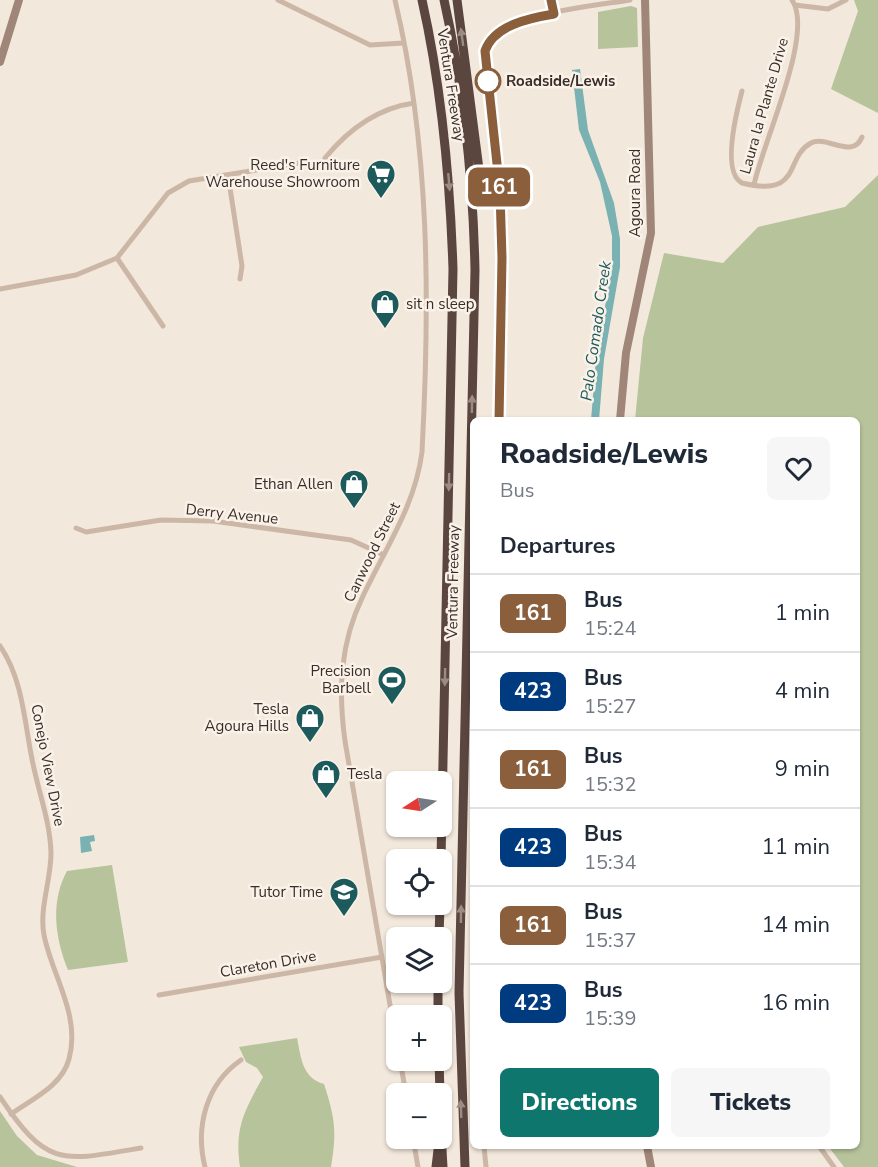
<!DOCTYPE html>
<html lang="en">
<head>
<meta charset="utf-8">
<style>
	body { margin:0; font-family:"Nunito Sans",sans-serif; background:#f6f6f7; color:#1f2937; height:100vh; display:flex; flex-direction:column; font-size:22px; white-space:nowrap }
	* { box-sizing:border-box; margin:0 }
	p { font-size:20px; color:#747a83 }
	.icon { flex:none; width:33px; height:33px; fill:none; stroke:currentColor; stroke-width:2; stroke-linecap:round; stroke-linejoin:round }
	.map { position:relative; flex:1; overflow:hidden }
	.details { position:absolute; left:470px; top:417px; width:390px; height:732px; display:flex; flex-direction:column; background:#fff; border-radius:9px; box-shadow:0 2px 4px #0004 }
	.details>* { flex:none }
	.badge { padding:0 12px; border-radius:9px; font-size:21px; line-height:39px }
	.needle { width:39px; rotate:258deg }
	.tools { position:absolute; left:386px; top:771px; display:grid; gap:12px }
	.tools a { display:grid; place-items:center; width:66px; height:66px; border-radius:9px; background:#fff; box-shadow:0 2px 4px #0004; font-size:30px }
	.map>.badge { position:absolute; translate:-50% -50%; box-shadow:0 0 0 3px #fff }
	h2 { padding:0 30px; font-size:22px; line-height:54px }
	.round { display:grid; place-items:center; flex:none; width:63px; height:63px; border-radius:9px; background:#f6f6f7 }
	.summary { display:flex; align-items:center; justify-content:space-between; height:102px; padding:0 30px }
	h1 { font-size:28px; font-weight:800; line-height:45px }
	.primary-button { display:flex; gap:12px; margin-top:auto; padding:12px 30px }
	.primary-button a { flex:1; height:69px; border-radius:9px; background:#0f766e; color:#fff; font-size:24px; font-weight:800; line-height:69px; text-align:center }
	.primary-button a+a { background:#f6f6f7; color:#1f2937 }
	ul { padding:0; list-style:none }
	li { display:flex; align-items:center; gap:18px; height:78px; padding:0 30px; border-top:2px solid #e0e1e3 }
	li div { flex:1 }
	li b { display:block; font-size:22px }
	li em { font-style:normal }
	li .badge { min-width:66px; font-weight:700; text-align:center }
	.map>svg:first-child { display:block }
	.green { fill:#b7c39b }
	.water { fill:#7ab1b2 }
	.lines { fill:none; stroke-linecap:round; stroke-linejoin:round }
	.street { stroke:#ccb7a7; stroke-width:5 }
	.secondary { stroke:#a08579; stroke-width:8 }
	.highway { stroke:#5a463f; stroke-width:9 }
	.oneway { fill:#9a8b83 }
	.line-casing { stroke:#fff; stroke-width:14 }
	.line { stroke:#8b5e3c; stroke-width:9 }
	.stop-dot { fill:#fff; stroke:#8b5e3c; stroke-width:3 }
	.labels { text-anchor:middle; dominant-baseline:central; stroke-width:5; stroke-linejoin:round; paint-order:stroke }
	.stop-label { font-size:15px; font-weight:bold; fill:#382d28; stroke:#faf2e9; text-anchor:start }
	.street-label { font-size:15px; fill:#382d28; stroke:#faf2e9 }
	.poi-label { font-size:15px; fill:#382d28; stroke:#faf2e9; text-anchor:end }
	.water-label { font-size:16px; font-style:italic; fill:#1c5a5c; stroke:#faf2e9 }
</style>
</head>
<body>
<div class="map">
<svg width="878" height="1167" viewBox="0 0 878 1167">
	<rect width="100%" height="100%" fill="#f3e8dc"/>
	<!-- green -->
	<path class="green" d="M854 0H878V113L831 89 858 11Z
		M631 6 637 8 638 47 598 49V12Z
		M878 175V1167H844L828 1146H856V420H635L643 338 664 253 723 263 758 227 845 207Z
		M112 865 128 962 68 970C55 938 50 902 67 871Z
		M297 1038C301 1057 302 1078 324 1084 335 1118 337 1131 331 1167H240C234 1127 245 1110 263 1077L257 1068 246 1062 239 1047Z
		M0 1111 17 1136 37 1155 77 1167H0Z"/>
	<!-- water -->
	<path class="water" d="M580 69 588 130 614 203 620 239V267L604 359 599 420H591L596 359 612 266V236L600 182 579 130 572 70Z
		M94 835 95 841 90 842 92 851 81 853 80 837Z"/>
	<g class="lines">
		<!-- street -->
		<path class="street" d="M278 0 370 45 404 43
			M395 0C430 147 430 301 422 452 415 506 386 547 363 596 340 643 338 690 345 741L396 1040
			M551 0 554 14
			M795 5 828 9 846 0
			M742 91C737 110 721 172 742 183 803 198 784 157 811 143 827 135 853 160 862 137
			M325 158C348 130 378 108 414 103
			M228 175 242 266 240 279
			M754 185C762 144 815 33 792 0
			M117 258 163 326
			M0 289 76 275 117 258 168 193 189 181 306 162
			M499 420 502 258 500 192 485 51C498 13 594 6 630 0
			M76 528 86 532 161 520 213 521 351 540 384 555
			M0 646C23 680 24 720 32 759 38 791 50 820 51 853 51 881 39 908 44 935 52 976 81 1015 69 1059 62 1086 32 1099 11 1114
			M159 995 382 957
			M400 1060 406 1094
			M0 1097C47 1167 60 1162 141 1148
			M413 1138 418 1167
			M484 1146 486 1167
			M819 1146 834 1167
			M205 1167C195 1127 206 1084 241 1060"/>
		<!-- secondary -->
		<path class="secondary" d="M0 62 19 0
			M620 420 626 353 651 233 645 0
			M647 1146 651 1167"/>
		<!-- highway -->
		<path class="highway" d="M422 0C442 89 450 178 453 269L441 860
			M444 0C464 89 473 179 475 270L459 993 465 1167
			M457 0 479 169 475 188
			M439 938 440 904
			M438 1016V982
			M439 1060 440 1094
			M441 1133 443 1167
			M436 1167 438 1150"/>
	</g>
	<!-- one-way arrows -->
	<defs><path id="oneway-solid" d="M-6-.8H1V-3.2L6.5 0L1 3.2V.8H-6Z" transform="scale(1.5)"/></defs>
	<g class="oneway">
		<use href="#oneway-solid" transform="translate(462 37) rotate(-98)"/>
		<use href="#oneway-solid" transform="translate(449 182) rotate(85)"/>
		<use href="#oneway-solid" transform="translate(472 404) rotate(-89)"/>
		<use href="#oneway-solid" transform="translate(449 482) rotate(91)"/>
		<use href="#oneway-solid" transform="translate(445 677) rotate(91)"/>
		<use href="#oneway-solid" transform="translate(461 914) rotate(-89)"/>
		<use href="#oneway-solid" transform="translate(461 1109) rotate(-92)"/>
	</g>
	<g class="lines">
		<!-- line casing -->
		<g class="line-casing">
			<path id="line" d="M499 420 502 258 500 192 485 51C494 25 530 18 554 14L551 0"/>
		</g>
		<!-- line -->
		<use href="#line" class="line"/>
	</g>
	<!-- icons -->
	<defs>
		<g id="supermarket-pin" transform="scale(1.5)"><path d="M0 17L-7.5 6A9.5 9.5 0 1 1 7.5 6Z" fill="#1c5a5c" stroke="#faf2e9"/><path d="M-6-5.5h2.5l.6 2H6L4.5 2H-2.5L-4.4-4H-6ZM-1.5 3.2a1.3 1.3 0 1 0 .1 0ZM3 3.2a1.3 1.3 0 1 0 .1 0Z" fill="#fff"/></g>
		<g id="shop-pin" transform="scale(1.5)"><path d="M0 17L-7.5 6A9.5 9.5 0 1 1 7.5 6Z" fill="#1c5a5c" stroke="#faf2e9"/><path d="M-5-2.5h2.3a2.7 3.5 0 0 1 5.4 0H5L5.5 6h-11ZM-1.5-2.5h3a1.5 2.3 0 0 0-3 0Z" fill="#fff"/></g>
		<g id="stadium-pin" transform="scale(1.5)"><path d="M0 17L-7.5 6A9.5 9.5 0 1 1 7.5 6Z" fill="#1c5a5c" stroke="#faf2e9"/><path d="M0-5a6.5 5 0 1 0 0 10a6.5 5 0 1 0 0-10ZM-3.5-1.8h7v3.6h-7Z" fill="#fff"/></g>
		<g id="school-pin" transform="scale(1.5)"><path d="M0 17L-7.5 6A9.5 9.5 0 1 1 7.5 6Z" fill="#1c5a5c" stroke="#faf2e9"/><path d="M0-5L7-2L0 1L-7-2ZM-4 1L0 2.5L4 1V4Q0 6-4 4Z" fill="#fff"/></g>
	</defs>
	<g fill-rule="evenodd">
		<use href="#supermarket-pin" x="381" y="174"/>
		<use href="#shop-pin" x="385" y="304"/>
		<use href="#shop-pin" x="354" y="484"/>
		<use href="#stadium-pin" x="392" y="680"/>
		<use href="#shop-pin" x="310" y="718"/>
		<use href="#shop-pin" x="326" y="774"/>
		<use href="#school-pin" x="344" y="892"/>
	</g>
	<!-- markers -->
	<circle class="stop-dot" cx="488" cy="81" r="12"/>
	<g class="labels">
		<!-- stop labels -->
		<g class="stop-label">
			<text x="506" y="81">Roadside/Lewis</text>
		</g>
		<!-- street labels -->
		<g class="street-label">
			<text transform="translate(451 85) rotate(81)">Ventura Freeway</text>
			<text transform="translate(764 106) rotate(-74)">Laura la Plante Drive</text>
			<text transform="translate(635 193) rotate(-90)">Agoura Road</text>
			<text transform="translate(232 514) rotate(6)">Derry Avenue</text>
			<text transform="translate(372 552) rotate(-64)">Canwood Street</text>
			<text transform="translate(453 582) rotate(-89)">Ventura Freeway</text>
			<text transform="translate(48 765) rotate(79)">Conejo View Drive</text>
			<text transform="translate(268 964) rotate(-10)">Clareton Drive</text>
		</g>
		<!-- poi labels -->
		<g class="poi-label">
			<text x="360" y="165">Reed's Furniture<tspan x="360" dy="17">Warehouse Showroom</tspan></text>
			<text x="406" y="304" text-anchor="start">sit n sleep</text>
			<text x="333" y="484">Ethan Allen</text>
			<text x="371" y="671">Precision<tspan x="371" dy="17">Barbell</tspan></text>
			<text x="289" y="709">Tesla<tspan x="289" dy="17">Agoura Hills</tspan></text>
			<text x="347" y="774" text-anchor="start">Tesla</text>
			<text x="323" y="892">Tutor Time</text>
		</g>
		<!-- water labels -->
		<g class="water-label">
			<text transform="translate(596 331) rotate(-82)">Palo Comado Creek</text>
		</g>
	</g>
</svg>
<div class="tools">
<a><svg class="needle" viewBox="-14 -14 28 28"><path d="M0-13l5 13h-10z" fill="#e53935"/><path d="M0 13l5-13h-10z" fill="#747a83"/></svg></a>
<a><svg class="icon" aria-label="locate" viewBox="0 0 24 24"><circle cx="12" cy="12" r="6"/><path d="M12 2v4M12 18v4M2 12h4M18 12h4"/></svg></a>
<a><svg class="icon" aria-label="layers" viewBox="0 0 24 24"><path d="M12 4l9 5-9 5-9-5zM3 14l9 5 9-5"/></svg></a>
<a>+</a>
<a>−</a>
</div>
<b class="badge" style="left:499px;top:187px;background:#8b5e3c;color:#fff">161</b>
<section class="details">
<div class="summary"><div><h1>Roadside/Lewis</h1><p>Bus</p></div><a class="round"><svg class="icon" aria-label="heart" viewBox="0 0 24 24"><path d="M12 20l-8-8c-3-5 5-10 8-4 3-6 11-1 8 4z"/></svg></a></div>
<h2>Departures</h2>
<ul>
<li><span class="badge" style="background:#8b5e3c;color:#fff">161</span><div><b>Bus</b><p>15:24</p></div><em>1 min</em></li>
<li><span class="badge" style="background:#003b80;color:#fff">423</span><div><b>Bus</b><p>15:27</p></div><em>4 min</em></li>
<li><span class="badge" style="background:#8b5e3c;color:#fff">161</span><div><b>Bus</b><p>15:32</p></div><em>9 min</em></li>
<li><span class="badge" style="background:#003b80;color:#fff">423</span><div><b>Bus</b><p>15:34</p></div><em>11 min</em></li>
<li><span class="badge" style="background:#8b5e3c;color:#fff">161</span><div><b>Bus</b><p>15:37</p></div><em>14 min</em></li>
<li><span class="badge" style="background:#003b80;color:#fff">423</span><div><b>Bus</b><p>15:39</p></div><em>16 min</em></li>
</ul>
<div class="primary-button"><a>Directions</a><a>Tickets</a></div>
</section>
</div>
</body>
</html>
